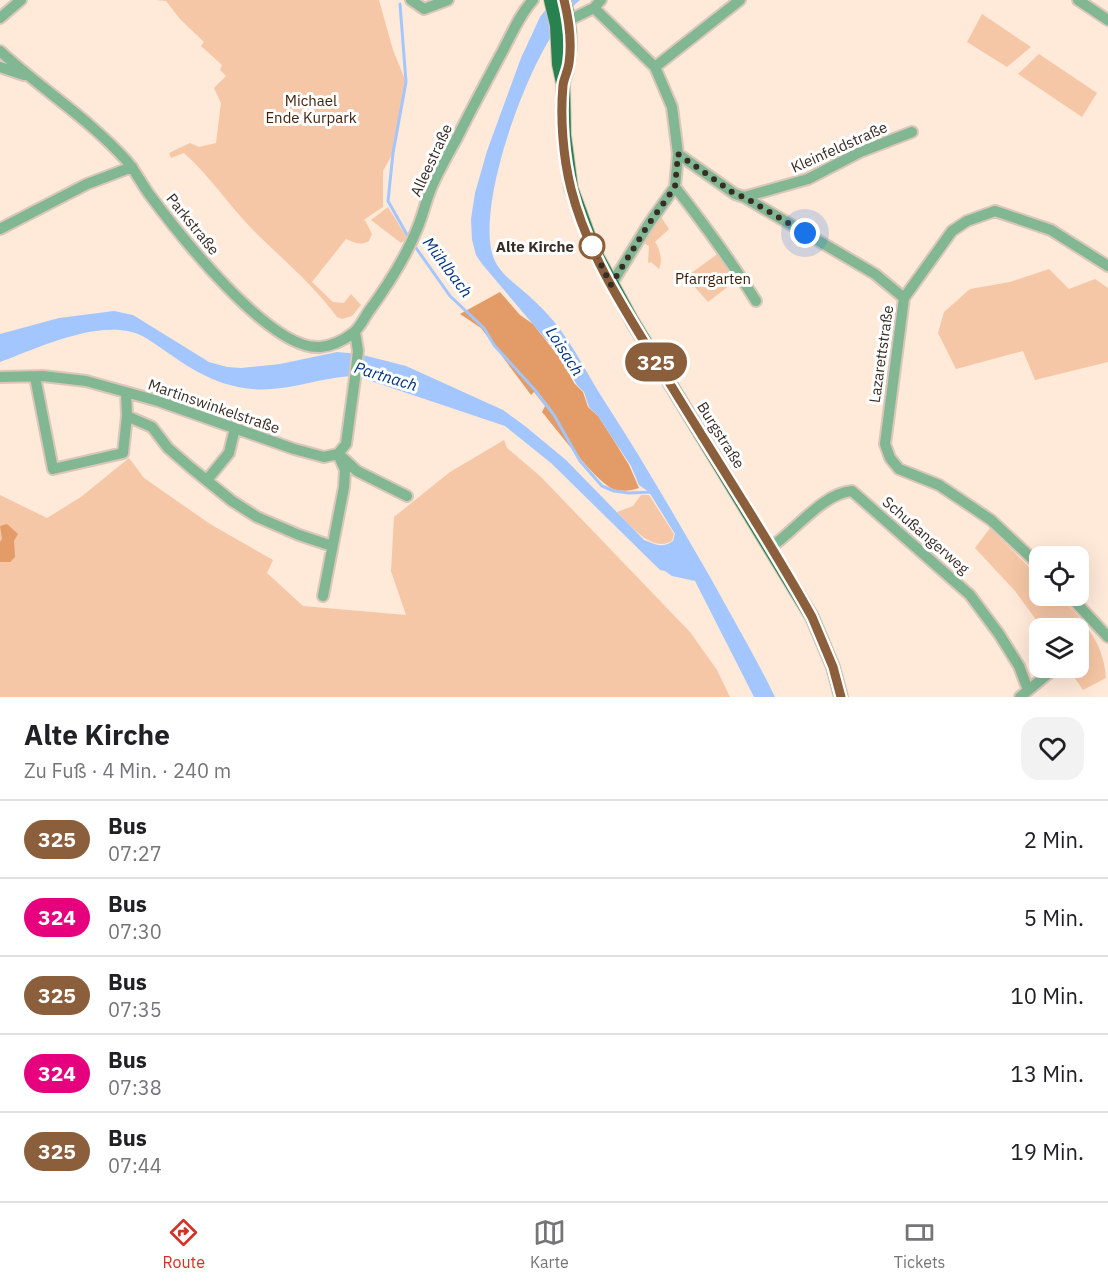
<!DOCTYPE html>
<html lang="de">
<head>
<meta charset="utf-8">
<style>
	body { margin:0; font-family:"IBM Plex Sans",sans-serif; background:#f2f2f2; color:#202124; height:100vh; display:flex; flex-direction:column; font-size:22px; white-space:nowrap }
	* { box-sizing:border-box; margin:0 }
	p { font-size:20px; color:#757577 }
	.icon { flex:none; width:33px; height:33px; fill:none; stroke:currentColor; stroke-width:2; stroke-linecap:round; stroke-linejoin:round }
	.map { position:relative; height:697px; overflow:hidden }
	.sheet { display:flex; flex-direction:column; background:#fff; flex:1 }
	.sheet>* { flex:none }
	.badge { padding:0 12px; border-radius:20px; font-size:21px; line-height:39px }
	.buttons { position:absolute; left:1029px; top:546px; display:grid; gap:12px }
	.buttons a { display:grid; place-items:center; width:60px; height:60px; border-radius:12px; background:#fff; box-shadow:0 6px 24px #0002; font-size:30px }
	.you { position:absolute; width:30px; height:30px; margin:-15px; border:4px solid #fff; border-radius:50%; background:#1a73e8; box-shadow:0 0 0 9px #1a73e833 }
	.map>.badge { position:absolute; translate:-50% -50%; box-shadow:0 0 0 3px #fff }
	.round { display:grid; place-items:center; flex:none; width:63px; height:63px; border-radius:18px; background:#f2f2f2 }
	.head { display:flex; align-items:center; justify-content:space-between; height:102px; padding:0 24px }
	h1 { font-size:28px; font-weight:700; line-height:45px }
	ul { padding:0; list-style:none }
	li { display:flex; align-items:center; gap:18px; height:78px; padding:0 24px; border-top:2px solid #e0e0e0 }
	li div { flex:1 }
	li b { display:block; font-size:22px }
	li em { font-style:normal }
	li .badge { min-width:66px; font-weight:700; text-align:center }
	.menu { display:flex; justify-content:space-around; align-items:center; height:84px; border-top:2px solid #e0e0e0; background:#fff; font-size:16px; color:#757577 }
	.menu a { display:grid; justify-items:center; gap:3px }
	.menu .selected { color:#d93025 }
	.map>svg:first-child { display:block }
	.green { fill:#f6c7a6 }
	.forest { fill:#e39c67 }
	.water { fill:#a3c6fe }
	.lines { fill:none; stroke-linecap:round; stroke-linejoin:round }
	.stream { stroke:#a3c6fe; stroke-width:3 }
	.minor-casing { stroke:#dbc7b9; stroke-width:14 }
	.major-casing { stroke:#dbc7b9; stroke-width:16 }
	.minor { stroke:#81b793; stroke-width:10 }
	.major { stroke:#27824f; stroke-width:14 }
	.line-casing { stroke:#fff; stroke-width:14 }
	.line { stroke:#8b5e3c; stroke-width:9 }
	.walk { stroke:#372d25; stroke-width:6; stroke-dasharray:0 10.8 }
	.stop-dot { fill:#fff; stroke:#8b5e3c; stroke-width:3 }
	.labels { text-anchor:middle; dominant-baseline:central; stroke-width:6; stroke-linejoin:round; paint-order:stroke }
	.park-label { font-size:15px; fill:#40230c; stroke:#fff }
	.street-label { font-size:15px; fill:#372d25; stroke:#fff }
	.stop-label { font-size:15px; font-weight:bold; fill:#372d25; stroke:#fff; text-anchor:end }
	.water-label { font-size:16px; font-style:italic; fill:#00327f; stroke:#fff }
</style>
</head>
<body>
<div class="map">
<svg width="1108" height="697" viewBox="0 0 1108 697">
	<rect width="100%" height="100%" fill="#ffe9d9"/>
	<!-- green -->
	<path class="green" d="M156 0H379L393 50 406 82 393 153 383 171V207L362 221 365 220 372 234 369 241C361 246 355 243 346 239L312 282 333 302 344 303 351 294 361 305 352 316 342 319 337 317C315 287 286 262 259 236 232 210 212 178 184 153L171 158 169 153 190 143 199 147 216 143 221 103 214 88 226 76 220 70 222 65 201 46 204 42 180 19 166 1Z
		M982 14 1031 47 1007 67 967 42Z
		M1039 54 1097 93 1082 117 1018 74Z
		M388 207 406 236 405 240 401 243 371 220Z
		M661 217 669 229 655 242C660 249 663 261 659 269L651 262 648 263 649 246 645 244 652 226Z
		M720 252 738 279 708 302 686 277Z
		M1049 269 1069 289 1095 279 1108 288V362L1035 380 1023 351 956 369 938 333 944 312 970 289 1010 282Z
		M504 440 507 448 541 477 690 632 717 670 730 697H0V495L47 518 81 497 129 458 144 478 210 524 273 560 267 573 303 606 406 615 391 571 394 517 450 472Z
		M641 495H649L674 534 672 541C652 553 630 525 617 512L633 506Z
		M990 528 1039 577 1040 596H1059C1083 619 1104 643 1106 678L1083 690 1068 668H1078V628H1042L1015 591 975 548Z"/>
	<!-- forest -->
	<path class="forest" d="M500 292 520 315 533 324 563 362 574 383 583 392 588 407 598 416 613 439 629 465 639 488C631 491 619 492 611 488 594 479 556 429 542 412L545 406 534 392 531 395 481 328 460 314Z
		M7 524 18 534 14 541 15 557 10 562H0V542L2 539 0 526Z"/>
	<!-- water -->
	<path class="water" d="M553 0H580C536 34 472 206 494 259 501 275 516 284 528 295 540 306 553 319 562 332 578 354 590 379 605 402 642 459 676 518 710 577 732 617 755 656 775 697H754L695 581 672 576 665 571 660 570 551 463 505 426 356 376C314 377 282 396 238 387 200 379 177 358 146 338 107 314 38 348 0 362V334L59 318 114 311 133 315 209 362 227 367 241 368 280 364 337 352 359 354 406 366 503 410 525 426 566 460 644 540C655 544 662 549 673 541L675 534 649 492 639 485 631 466 598 416 589 407 584 392 577 385 564 361 482 264 476 255 472 240 471 219 475 193 487 151 521 58 540 17Z"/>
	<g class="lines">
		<!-- stream -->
		<path class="stream" d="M400 4 406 82 393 153 388 201 410 240
			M414 245 450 296 484 328 494 345 535 390 554 415 580 461 602 486 614 491 629 493 653 492"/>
		<!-- minor casing -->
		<g class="minor-casing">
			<path id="minor" d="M411 0 424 9 448 0
				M1078 0 1108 20
				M594 8 655 67 672 107 678 154 675 187 648 225 611 285
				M0 18 21 0
				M563 23 594 8 601 0
				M0 51C41 89 88 118 126 160 135 170 141 183 149 194 178 233 270 351 320 347 332 346 344 340 353 333 360 328 364 318 369 311 388 285 405 259 417 229 423 215 426 200 432 186 439 170 448 154 457 138 471 110 486 82 501 54 511 36 519 15 533 0
				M0 67 24 75
				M655 67 740 0
				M678 154 735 194 744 197 875 274 904 298
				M675 187C704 224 731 261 756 301
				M744 197 808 179 860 152 912 132
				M0 229 87 184 132 167
				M904 298 885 444 890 458 899 469 939 485 991 520 1040 566
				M904 298 952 231 967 221 995 211 1051 230 1108 266
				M0 377 43 376 86 381 158 401 294 449 324 457 338 454
				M35 377 53 469 123 453 127 416
				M126 392 127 416 152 427 168 448 190 467 232 501 257 517 299 535 332 546
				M338 454 346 444 355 378 358 351 355 332
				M343 458 357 471 407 496
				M207 480 229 453 235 428
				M771 547C795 531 823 493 852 491L970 595 999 634 1019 666 1028 690
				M323 596 344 487 345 470 338 454
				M1070 596 1108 637
				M1020 697 1055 668"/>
		</g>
		<!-- major casing -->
		<g class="major-casing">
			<path id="major" d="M551 0 557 25 559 64 563 83 564 135 571 188 594 251 632 321 812 617 833 667 841 697
				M563 83C572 55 572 28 564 0"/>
		</g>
		<!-- minor -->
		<use href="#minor" class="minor"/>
		<!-- major -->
		<use href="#major" class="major"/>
	</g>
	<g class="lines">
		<!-- line casing -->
		<g class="line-casing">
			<path id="line" d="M564 0C569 20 572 42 569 63 568 71 564 78 563 85 560 118 563 157 571 189 587 252 624 309 658 364 709 449 764 531 812 617L833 667 841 697"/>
		</g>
		<!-- line -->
		<use href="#line" class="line"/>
		<!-- walk -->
		<path class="walk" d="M592 246 611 285 648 225 675 187 678 154 735 194 744 197 805 233"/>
	</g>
	<!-- markers -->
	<circle class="stop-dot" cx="592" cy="246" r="12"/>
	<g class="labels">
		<!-- park labels -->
		<g class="park-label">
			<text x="311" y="100">Michael<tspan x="311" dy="17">Ende Kurpark</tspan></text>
			<text x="713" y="278">Pfarrgarten</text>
		</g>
		<!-- street labels -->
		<g class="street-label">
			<text transform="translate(839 147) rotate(-24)">Kleinfeldstraße</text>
			<text transform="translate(431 160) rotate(-65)">Alleestraße</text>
			<text transform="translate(193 224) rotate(51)">Parkstraße</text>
			<text transform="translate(881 354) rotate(-82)">Lazarettstraße</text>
			<text transform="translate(214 406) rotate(19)">Martinswinkelstraße</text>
			<text transform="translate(721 435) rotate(58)">Burgstraße</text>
			<text transform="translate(926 535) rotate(41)">Schußangerweg</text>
		</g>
		<!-- stop labels -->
		<g class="stop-label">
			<text x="574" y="246">Alte Kirche</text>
		</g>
		<!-- water labels -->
		<g class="water-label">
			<text transform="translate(448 267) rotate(53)">Mühlbach</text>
			<text transform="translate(565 351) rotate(57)">Loisach</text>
			<text transform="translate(386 376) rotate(17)">Partnach</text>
		</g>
	</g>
</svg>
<div class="buttons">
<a><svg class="icon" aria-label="locate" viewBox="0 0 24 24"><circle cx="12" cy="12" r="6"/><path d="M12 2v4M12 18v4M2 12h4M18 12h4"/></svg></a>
<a><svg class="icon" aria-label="layers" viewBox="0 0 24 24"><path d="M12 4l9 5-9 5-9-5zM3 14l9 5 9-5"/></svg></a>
</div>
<div class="you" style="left:805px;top:233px"></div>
<b class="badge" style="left:656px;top:362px;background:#8b5e3c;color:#fff">325</b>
</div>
<section class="sheet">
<div class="head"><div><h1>Alte Kirche</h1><p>Zu Fuß · 4 Min. · 240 m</p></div><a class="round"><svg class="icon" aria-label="heart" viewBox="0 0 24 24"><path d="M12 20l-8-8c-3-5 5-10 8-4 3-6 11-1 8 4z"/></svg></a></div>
<ul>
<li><span class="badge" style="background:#8b5e3c;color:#fff">325</span><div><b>Bus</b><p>07:27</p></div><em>2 Min.</em></li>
<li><span class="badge" style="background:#e6007e;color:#fff">324</span><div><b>Bus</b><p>07:30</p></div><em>5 Min.</em></li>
<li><span class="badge" style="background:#8b5e3c;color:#fff">325</span><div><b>Bus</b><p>07:35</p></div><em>10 Min.</em></li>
<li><span class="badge" style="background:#e6007e;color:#fff">324</span><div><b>Bus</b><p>07:38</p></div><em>13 Min.</em></li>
<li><span class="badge" style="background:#8b5e3c;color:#fff">325</span><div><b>Bus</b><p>07:44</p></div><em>19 Min.</em></li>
</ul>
</section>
<nav class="menu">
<a class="selected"><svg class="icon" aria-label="directions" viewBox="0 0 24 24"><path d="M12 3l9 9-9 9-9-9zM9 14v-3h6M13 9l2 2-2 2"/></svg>Route</a>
<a><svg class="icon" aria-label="map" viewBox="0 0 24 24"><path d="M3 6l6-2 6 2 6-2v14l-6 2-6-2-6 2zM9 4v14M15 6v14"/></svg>Karte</a>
<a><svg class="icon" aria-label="tickets" viewBox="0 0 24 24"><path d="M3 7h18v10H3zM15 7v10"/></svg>Tickets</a>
</nav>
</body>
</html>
